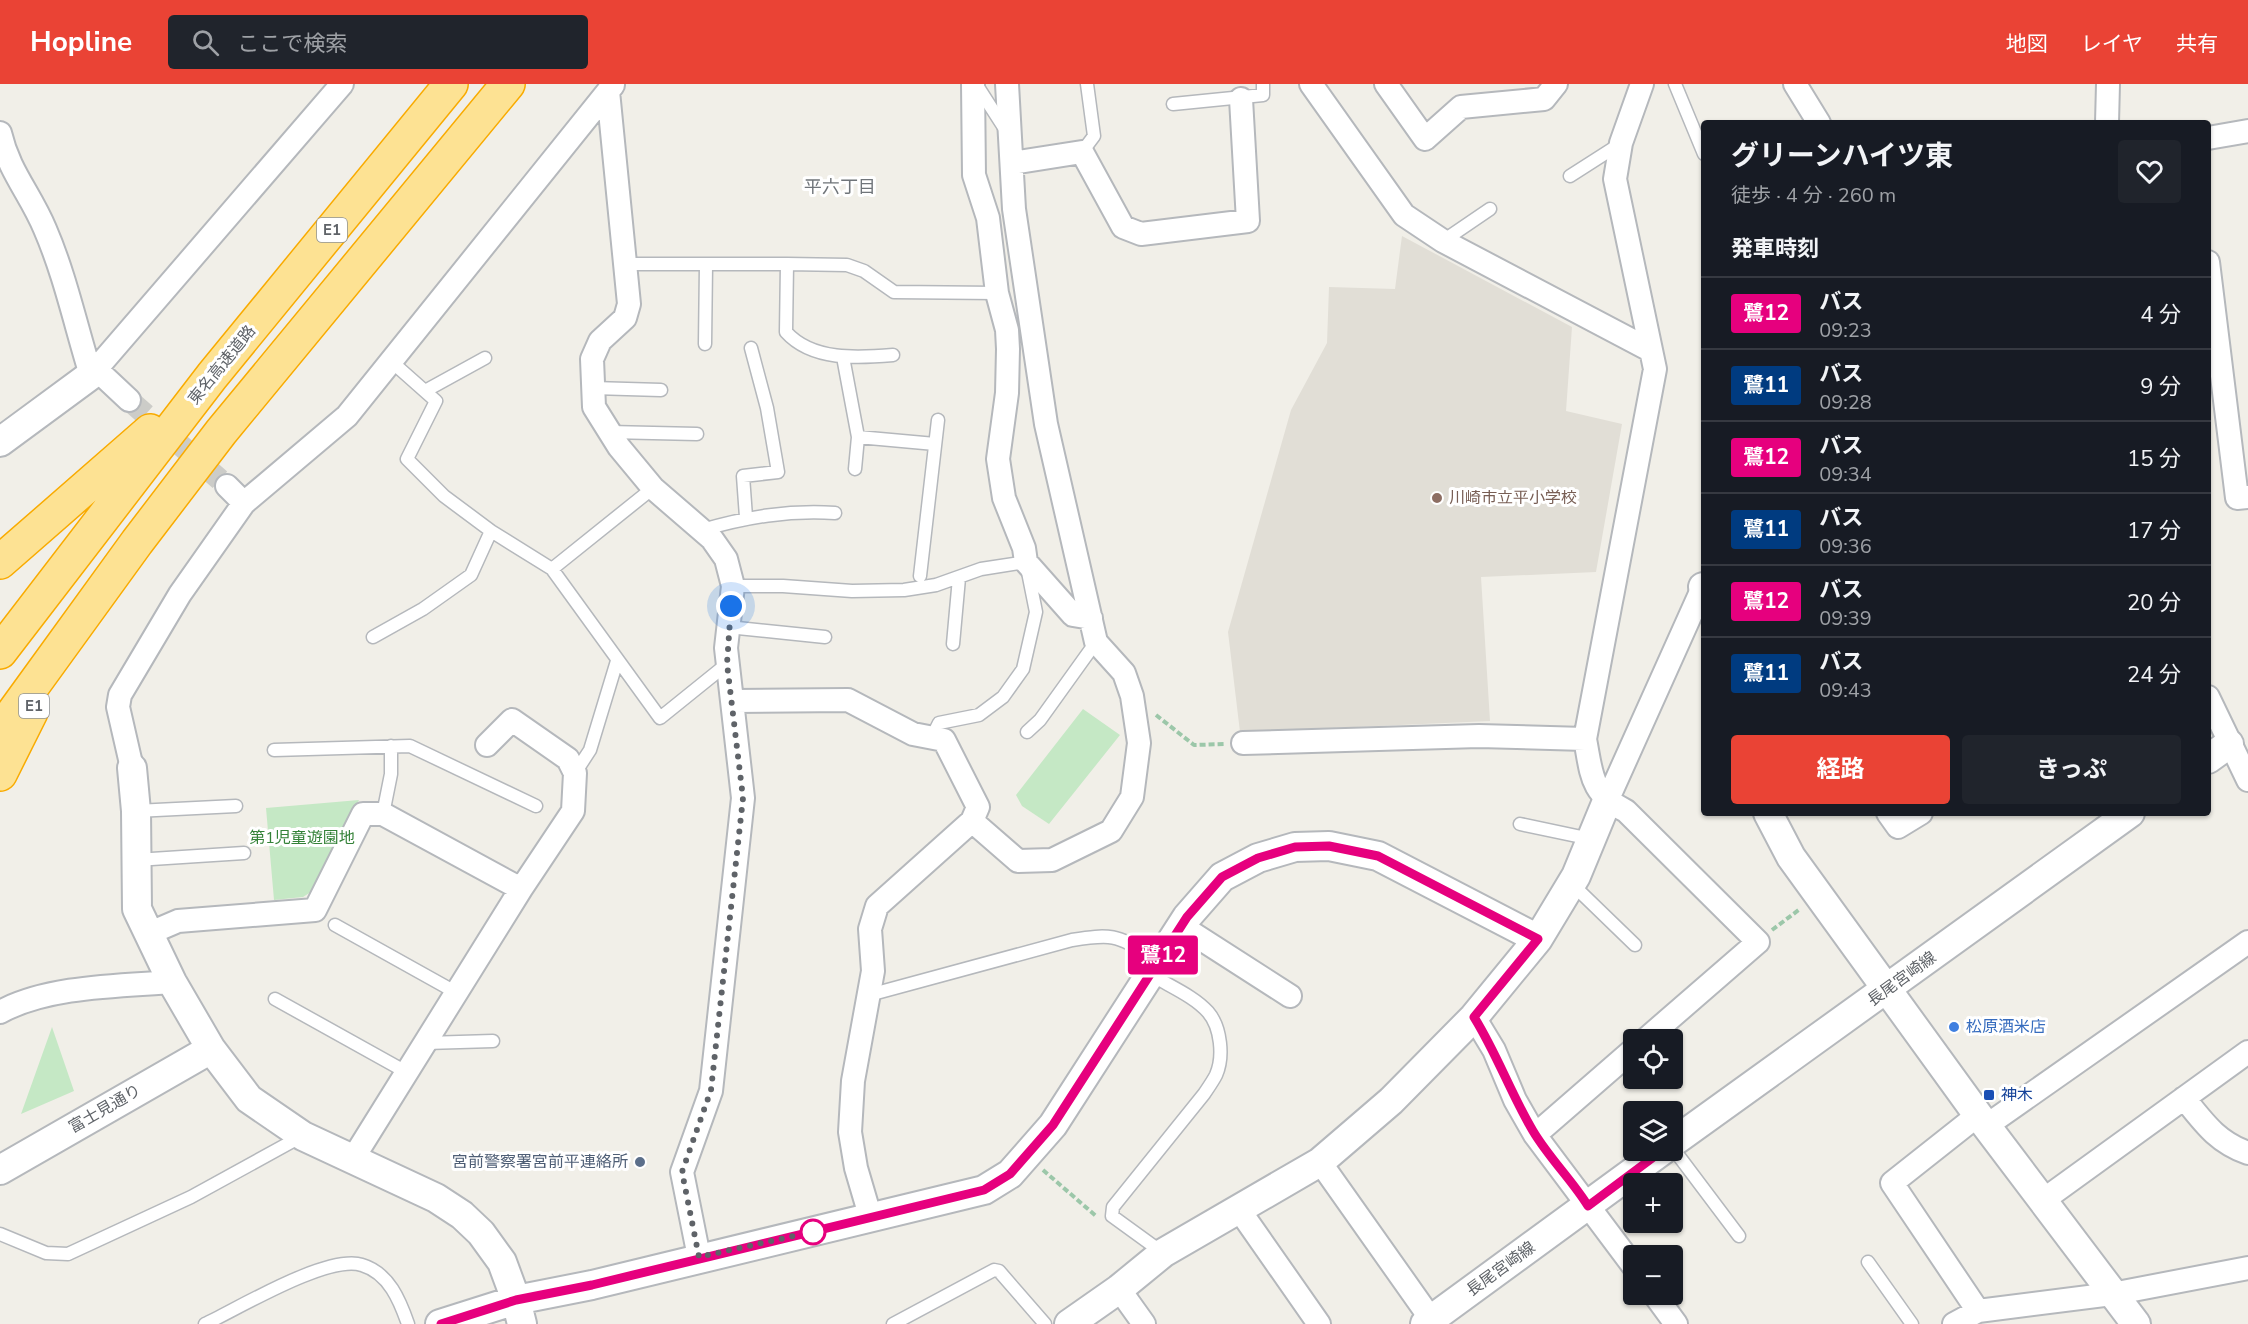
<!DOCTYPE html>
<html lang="ja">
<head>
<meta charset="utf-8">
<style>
	body { margin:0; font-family:"Nunito Sans","Noto Sans JP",sans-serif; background:#20242c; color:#f1f3f6; height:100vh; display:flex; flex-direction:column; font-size:22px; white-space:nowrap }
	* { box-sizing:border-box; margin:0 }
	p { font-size:20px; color:#9ea1a6 }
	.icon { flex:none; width:33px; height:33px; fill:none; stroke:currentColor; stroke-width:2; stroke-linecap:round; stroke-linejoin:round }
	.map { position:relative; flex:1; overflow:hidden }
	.panel { position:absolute; left:1701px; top:36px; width:510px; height:696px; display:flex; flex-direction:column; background:#171b24; border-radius:6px; box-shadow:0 2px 4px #0004 }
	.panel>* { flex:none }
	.badge { padding:0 12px; border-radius:4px; font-size:21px; line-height:39px }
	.tools { position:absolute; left:1623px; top:945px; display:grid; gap:12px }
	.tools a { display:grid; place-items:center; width:60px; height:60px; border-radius:6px; background:#171b24; box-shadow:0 2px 4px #0004; font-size:30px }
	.you { position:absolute; width:30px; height:30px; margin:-15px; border:4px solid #fff; border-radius:50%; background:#1a73e8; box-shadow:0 0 0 9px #1a73e833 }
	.map>.badge { position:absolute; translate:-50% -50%; box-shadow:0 0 0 3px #fff }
	h2 { padding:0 30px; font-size:22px; line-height:54px }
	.round { display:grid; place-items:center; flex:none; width:63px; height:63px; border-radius:6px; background:#20242c }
	.overview { display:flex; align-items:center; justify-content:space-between; height:102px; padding:0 30px }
	h1 { font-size:28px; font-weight:700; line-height:45px }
	.action { display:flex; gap:12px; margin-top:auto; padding:12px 30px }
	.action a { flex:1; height:69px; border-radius:6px; background:#ea4335; color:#fff; font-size:24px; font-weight:700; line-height:69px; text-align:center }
	.action a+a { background:#20242c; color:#f1f3f6 }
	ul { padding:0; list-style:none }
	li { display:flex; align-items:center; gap:18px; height:72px; padding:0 30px; border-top:2px solid #363941 }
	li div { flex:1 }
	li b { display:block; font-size:22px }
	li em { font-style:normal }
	li .badge { min-width:66px; font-weight:700; text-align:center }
	header { display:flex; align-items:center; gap:36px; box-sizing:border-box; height:84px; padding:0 30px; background:#ea4335; color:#fff }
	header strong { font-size:28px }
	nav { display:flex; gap:33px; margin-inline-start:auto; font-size:21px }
	.search { width:420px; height:54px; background:#20242c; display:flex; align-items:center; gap:15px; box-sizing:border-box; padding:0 21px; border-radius:6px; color:#9ea1a6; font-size:22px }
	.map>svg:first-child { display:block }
	.education { fill:#e1ded6 }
	.green { fill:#c5e8c5 }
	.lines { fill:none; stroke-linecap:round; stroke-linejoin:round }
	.minor-tunnel { stroke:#ccccc8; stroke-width:22; stroke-dasharray:22 11; stroke-linecap:butt }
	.service-casing { stroke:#b5b8bc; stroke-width:15 }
	.minor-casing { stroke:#b5b8bc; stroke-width:26 }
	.tertiary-casing { stroke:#b5b8bc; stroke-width:32 }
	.motorway-casing { stroke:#f9ab00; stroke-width:36 }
	.path { stroke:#9cc7a9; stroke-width:4; stroke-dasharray:6 3; stroke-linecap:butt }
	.service { stroke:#fff; stroke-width:12 }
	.minor { stroke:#fff; stroke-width:22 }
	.tertiary { stroke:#fff; stroke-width:28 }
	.motorway { stroke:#fde293; stroke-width:33 }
	.line-casing { stroke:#fff; stroke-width:14 }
	.line { stroke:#e6007e; stroke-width:9 }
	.walk { stroke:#5f6368; stroke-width:6; stroke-dasharray:0 10.8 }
	.education-dot { fill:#8d6e63; stroke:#fff; stroke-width:2 }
	.shop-dot { fill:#3f7fe0; stroke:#fff; stroke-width:2 }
	.transit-dot { fill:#1a4fb4; stroke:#fff; stroke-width:2 }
	.service-dot { fill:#5c6f8a; stroke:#fff; stroke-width:2 }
	.stop-dot { fill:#fff; stroke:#e6007e; stroke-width:3 }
	.labels { text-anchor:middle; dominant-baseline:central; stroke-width:6; stroke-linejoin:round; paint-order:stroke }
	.shield { fill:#fff; stroke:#8f9295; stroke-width:1.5 }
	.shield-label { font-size:15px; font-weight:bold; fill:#5f6368 }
	.street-label { font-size:16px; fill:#5f6368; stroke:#fff }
	.education-label { font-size:16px; fill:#785e54; stroke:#fff; text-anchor:start }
	.park-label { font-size:16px; fill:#348238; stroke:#fff }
	.shop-label { font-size:16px; fill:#366cbe; stroke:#fff; text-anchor:start }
	.transit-label { font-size:16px; fill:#164399; stroke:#fff; text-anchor:start }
	.service-label { font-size:16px; fill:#4e5e75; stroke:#fff; text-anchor:end }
	.neighbourhood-label { font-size:18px; fill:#70757a; stroke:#fff }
</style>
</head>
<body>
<header>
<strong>Hopline</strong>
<div class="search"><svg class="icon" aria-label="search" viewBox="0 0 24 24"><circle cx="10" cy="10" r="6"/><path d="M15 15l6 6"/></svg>ここで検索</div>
<nav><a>地図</a><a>レイヤ</a><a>共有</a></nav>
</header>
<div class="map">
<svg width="2248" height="1240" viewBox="0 0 2248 1240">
	<rect width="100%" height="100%" fill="#f1efe8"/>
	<!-- education -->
	<path class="education" d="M1402 152 1572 243 1566 327 1622 340 1596 488 1481 493 1490 637 1240 648 1228 548 1291 326 1327 259 1329 203 1395 205Z"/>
	<!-- green -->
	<path class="green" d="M1083 625 1120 651 1049 740 1022 722 1016 711Z
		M359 716 314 806 303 813 274 816 266 724Z
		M52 943 74 1007 21 1030Z"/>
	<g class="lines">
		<!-- minor-tunnel -->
		<path class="minor-tunnel" d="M129 316 227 402"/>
		<!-- service casing -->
		<g class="service-casing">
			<path id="service" d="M976 0 1005 45
				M1675 0 1704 70
				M1173 20 1263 11V0
				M1082 68 1094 52 1087 0
				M1570 92 1620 60
				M1443 157 1490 125
				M627 180H787L786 248C812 277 858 274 893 271
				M787 180 847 181 864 187 894 208 997 209
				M705 260 706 181
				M843 273 858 353 855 385
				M392 278 436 317 407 375 444 412 491 447 552 485 660 634 727 580
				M593 304 661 306
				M425 307 485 274
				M609 348 697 350
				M858 353 935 360
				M746 433 743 392 778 388 767 324 751 264
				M702 446C747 433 788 426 835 429
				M552 485 653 404
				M920 492 938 336
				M733 502H783L852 507 904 506 936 501 981 485 1026 478 1036 528 1023 585 1003 613 979 631 939 639 932 653
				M728 543 825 553
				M373 553 423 525 471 491 491 447
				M953 560 959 494
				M1027 648 1040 636 1096 558
				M274 666 410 662 536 722
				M575 689 590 666 617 577
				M136 727 236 722
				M383 730 391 690V662
				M1520 740 1591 755
				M136 776 244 769
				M1572 800 1635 861
				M335 841 457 909
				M1150 890C1169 902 1194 912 1208 928 1221 943 1224 973 1216 991 1213 997 1208 1004 1204 1010L1113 1123 1112 1132 1163 1169
				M869 911 1072 856C1109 850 1118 850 1150 872
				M275 915 408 989
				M426 959 493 957
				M1672 1063 1739 1152
				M0 1150 46 1169 68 1170 191 1113 302 1052
				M1868 1178 1912 1240
				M205 1240C239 1224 328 1170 362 1181 389 1189 400 1217 408 1240
				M893 1240 994 1186 999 1187 1045 1240"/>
		</g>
		<!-- minor casing -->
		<g class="minor-casing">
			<path id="minor" d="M973 0 974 91 988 134 997 209 1007 246 1008 265 1007 309 998 375 1004 414 1024 464 1026 478 1073 531 1091 534
				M1311 0 1404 131 1443 157 1650 266
				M1386 0 1425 55 1461 23 1544 15 1556 0
				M1642 0 1621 59 1615 95 1655 285 1585 655C1592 691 1590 709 1626 727L1758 858 1645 956
				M1795 0 1819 39
				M608 7 629 220 625 234 600 257 592 275 594 323 619 363 653 404 712 455 726 475 733 502 726 564 743 714 711 1007 682 1088 699 1173
				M2107 39 2108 0
				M0 49C9 88 30 109 45 145 65 191 76 243 91 291L342 0
				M2208 54 2248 47
				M1012 79 1082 68 1123 143 1141 150 1248 137 1241 15
				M2208 178 2237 414 2248 413
				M97 286 129 316
				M227 402 244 419
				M2208 613 2248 696
				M734 617 848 616 913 650 944 656 978 723 972 737 877 822 870 845 873 887 853 997 850 1048 856 1084 871 1135
				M1243 659 1479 652 1585 655
				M132 684 118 623 120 611 180 510 244 419 347 332 613 1
				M1607 717 1704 501
				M1888 729 1898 743 1921 729
				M972 737 1018 777 1052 776 1111 747 1132 713 1139 659 1132 612 1124 589 1096 558 1046 340 1014 125 1007 0
				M1181 842 1290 912
				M150 849 178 837 315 826 363 730H383L521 805
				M0 928C48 902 118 902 172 898
				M1474 933 1494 966 1515 1016 1535 1051 1634 1183
				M2184 1014C2204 1039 2217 1058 2248 1069
				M1986 1042 2248 858
				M1535 1051 1634 965
				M354 1073 521 805 573 727 575 689 568 675 512 636 487 661
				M1320 1078 1431 1235
				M2042 1117 2248 968
				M1240 1127 1319 1240
				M1119 1205 1144 1240
				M1654 1210 1676 1240
				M1978 1227 1892 1099 1978 1031
				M1954 1240 1978 1227 2112 1210 2248 1184"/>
		</g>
		<!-- tertiary casing -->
		<g class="tertiary-casing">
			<path id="tertiary" d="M0 358 91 291
				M1703 503 1704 505
				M2208 675 2229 660
				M132 684 136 727 137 825 172 898 211 965 249 1015 303 1052 436 1114 462 1131 481 1149 502 1178 516 1216 522 1240
				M1768 729 1791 773 1978 1031 2136 1240
				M1672 1059 2130 729
				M0 1086 211 965
				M440 1240 516 1216 592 1201 984 1106 1010 1090 1053 1041 1187 833 1222 793 1258 774 1295 763 1329 762 1378 772 1538 855
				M1069 1240 1119 1205 1163 1169 1320 1078 1391 1017 1474 933 1538 855 1576 792 1607 717
				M1425 1240 1663 1066"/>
		</g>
		<!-- motorway casing -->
		<g class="motorway-casing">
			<path id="motorway" d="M0 478 150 347
				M0 568 212 292 451 0
				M0 647 137 458 221 348 508 0
				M0 690 31 628"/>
		</g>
		<!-- path -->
		<path class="path" d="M1156 631 1194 661 1225 660
			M1772 846 1800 825
			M1043 1086 1096 1132"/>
		<!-- service -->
		<use href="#service" class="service"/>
		<!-- minor -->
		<use href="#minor" class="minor"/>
		<!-- tertiary -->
		<use href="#tertiary" class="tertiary"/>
		<!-- motorway -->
		<use href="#motorway" class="motorway"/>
	</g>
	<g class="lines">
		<!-- line casing -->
		<g class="line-casing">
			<path id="line" d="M441 1240 516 1216 592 1201 984 1106 1010 1090 1053 1041 1187 833 1222 793 1258 774 1295 763 1329 762 1378 772 1538 855 1474 933C1497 970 1511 1010 1533 1047 1549 1074 1572 1096 1588 1122L1663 1066"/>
		</g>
		<!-- line -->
		<use href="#line" class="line"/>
		<!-- walk -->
		<path class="walk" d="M731 522 727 580 743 714 711 1006 682 1088 699 1173 816 1147 813 1148"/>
	</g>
	<!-- markers -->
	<circle class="education-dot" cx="1437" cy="414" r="6"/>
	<circle class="shop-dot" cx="1954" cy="943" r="6"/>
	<rect class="transit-dot" x="1983" y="1005" width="12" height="12" rx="3"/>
	<circle class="service-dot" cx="640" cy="1078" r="6"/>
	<circle class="stop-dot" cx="813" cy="1148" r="12"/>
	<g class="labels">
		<!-- shield labels -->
		<g class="shield">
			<rect x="317" y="134" width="30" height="24" rx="4.5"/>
			<rect x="19" y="610" width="30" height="24" rx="4.5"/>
		</g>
		<g class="shield-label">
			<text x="332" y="146">E1</text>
			<text x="34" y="622">E1</text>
		</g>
		<!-- street labels -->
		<g class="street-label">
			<text transform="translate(222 281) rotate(-51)">東名高速道路</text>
			<text transform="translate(1902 895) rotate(-36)">長尾宮崎線</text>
			<text transform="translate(105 1025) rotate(-30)">富士見通り</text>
			<text transform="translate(1501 1185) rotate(-36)">長尾宮崎線</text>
		</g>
		<!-- education labels -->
		<g class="education-label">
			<text x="1449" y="414">川崎市立平小学校</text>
		</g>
		<!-- park labels -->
		<g class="park-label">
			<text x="302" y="754">第1児童遊園地</text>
		</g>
		<!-- shop labels -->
		<g class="shop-label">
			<text x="1966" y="943">松原酒米店</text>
		</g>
		<!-- transit labels -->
		<g class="transit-label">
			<text x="2001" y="1011">神木</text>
		</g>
		<!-- service labels -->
		<g class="service-label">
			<text x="628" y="1078">宮前警察署宮前平連絡所</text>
		</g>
		<!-- neighbourhood labels -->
		<g class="neighbourhood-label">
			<text x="840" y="103">平六丁目</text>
		</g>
	</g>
</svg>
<div class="tools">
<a><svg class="icon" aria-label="locate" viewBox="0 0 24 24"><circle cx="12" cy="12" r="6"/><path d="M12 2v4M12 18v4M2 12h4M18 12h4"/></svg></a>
<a><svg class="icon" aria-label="layers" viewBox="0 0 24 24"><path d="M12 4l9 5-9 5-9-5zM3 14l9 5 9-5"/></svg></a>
<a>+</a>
<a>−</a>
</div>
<div class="you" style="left:731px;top:522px"></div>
<b class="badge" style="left:1163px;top:871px;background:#e6007e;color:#fff">鷺12</b>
<section class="panel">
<div class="overview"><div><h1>グリーンハイツ東</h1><p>徒歩 · 4 分 · 260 m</p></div><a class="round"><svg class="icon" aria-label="heart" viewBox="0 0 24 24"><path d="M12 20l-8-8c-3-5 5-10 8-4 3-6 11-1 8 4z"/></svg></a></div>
<h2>発車時刻</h2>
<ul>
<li><span class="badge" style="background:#e6007e;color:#fff">鷺12</span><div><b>バス</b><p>09:23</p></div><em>4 分</em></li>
<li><span class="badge" style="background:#003b80;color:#fff">鷺11</span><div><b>バス</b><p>09:28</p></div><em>9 分</em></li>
<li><span class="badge" style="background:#e6007e;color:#fff">鷺12</span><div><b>バス</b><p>09:34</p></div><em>15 分</em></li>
<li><span class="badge" style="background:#003b80;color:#fff">鷺11</span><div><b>バス</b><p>09:36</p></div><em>17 分</em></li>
<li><span class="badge" style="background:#e6007e;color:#fff">鷺12</span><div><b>バス</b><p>09:39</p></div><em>20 分</em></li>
<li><span class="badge" style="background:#003b80;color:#fff">鷺11</span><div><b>バス</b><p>09:43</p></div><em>24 分</em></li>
</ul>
<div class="action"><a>経路</a><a>きっぷ</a></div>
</section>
</div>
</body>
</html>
